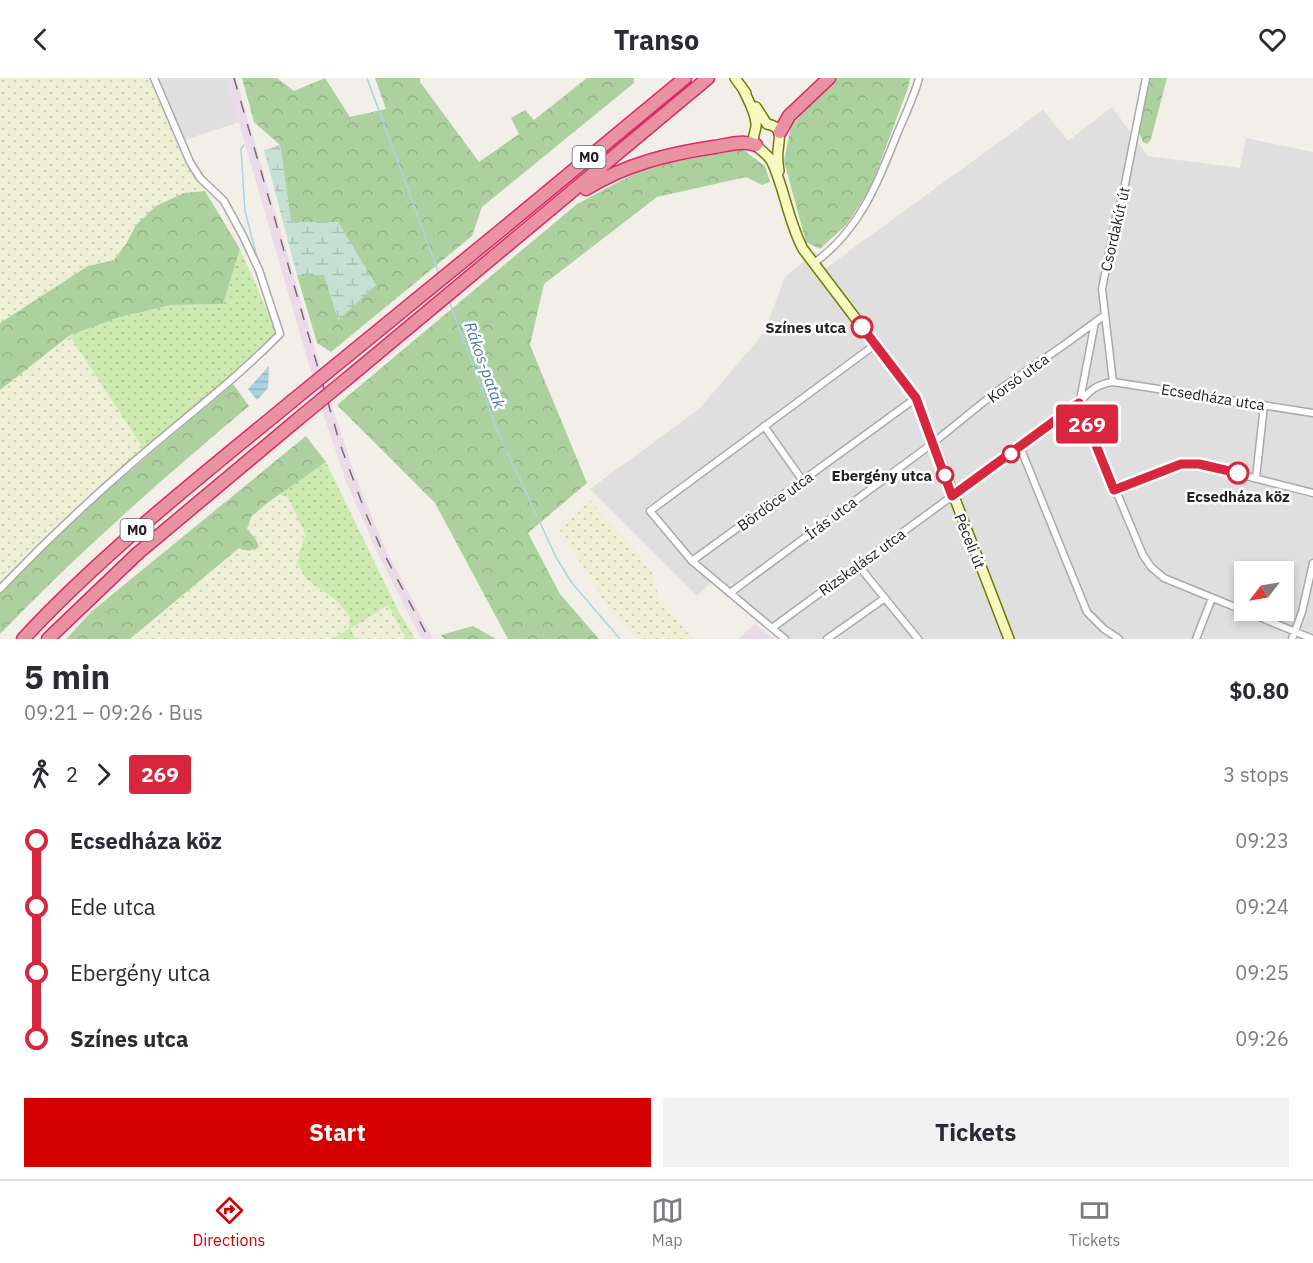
<!DOCTYPE html>
<html lang="en">
<head>
<meta charset="utf-8">
<style>
	body { margin:0; font-family:"IBM Plex Sans",sans-serif; background:#f2f2f3; color:#2b2b33; height:100vh; display:flex; flex-direction:column; font-size:22px; white-space:nowrap }
	* { box-sizing:border-box; margin:0 }
	p { font-size:20px; color:#7c7c81 }
	.icon { flex:none; width:33px; height:33px; fill:none; stroke:currentColor; stroke-width:2; stroke-linecap:round; stroke-linejoin:round }
	.map { position:relative; height:561px; overflow:hidden }
	.sheet { display:flex; flex-direction:column; background:#fff; flex:1 }
	.sheet>* { flex:none }
	.badge { padding:0 12px; border-radius:4px; font-size:21px; line-height:39px }
	.needle { width:39px; rotate:239deg }
	.fabs { position:absolute; left:1234px; top:483px; display:grid; gap:12px }
	.fabs a { display:grid; place-items:center; width:60px; height:60px; border-radius:0px; background:#fff; box-shadow:0 3px 9px #0003; font-size:30px }
	.map>.badge { position:absolute; translate:-50% -50%; box-shadow:0 0 0 3px #fff }
	.legs { display:flex; align-items:center; gap:9px; height:66px; padding:0 24px; font-size:20px }
	.legs p { margin-inline-start:auto }
	.headline { display:flex; align-items:center; justify-content:space-between; height:102px; padding:0 24px }
	h1 { font-size:33px; font-weight:800; line-height:45px }
	.action { display:flex; gap:12px; margin-top:auto; padding:12px 24px }
	.action a { flex:1; height:69px; border-radius:0px; background:#d40000; color:#fff; font-size:24px; font-weight:800; line-height:69px; text-align:center }
	.action a+a { background:#f2f2f3; color:#2b2b33 }
	ul { padding:0 24px; list-style:none }
	li { display:flex; align-items:center; gap:21px; height:66px; font-size:22px }
	li i { display:grid; place-items:center; width:9px; height:100%; margin:0 8px; background:currentColor }
	li i::after { content:''; width:15px; height:15px; margin:-8px; border:4px solid; border-radius:50%; background:#fff }
	li p { margin-inline-start:auto }
	li:first-child i { background:linear-gradient(#0000 50%,currentColor 0) }
	li:last-child i { background:linear-gradient(currentColor 50%,#0000 0) }
	header { display:flex; justify-content:space-between; align-items:center; height:78px; padding:0 24px; background:#fff; font-size:27px; font-weight:800 }
	.tab-bar { display:flex; justify-content:space-around; align-items:center; height:84px; border-top:2px solid #e1e1e2; background:#fff; font-size:16px; color:#7c7c81 }
	.tab-bar a { display:grid; justify-items:center; gap:3px }
	.tab-bar .active { color:#d40000 }
	.map>svg:first-child { display:block }
	.residential { fill:#e0dfdf; fill-rule:evenodd }
	.industrial { fill:#ebdbe8 }
	.farmland { fill:url(#farmland-dots) }
	.grass { fill:url(#grass-dots) }
	.forest { fill:url(#forest-crowns) }
	.wetland { fill:url(#wetland-marsh) }
	.water { fill:url(#water-rules) }
	.lines { fill:none; stroke-linecap:round; stroke-linejoin:round }
	.stream { stroke:#aad3df; stroke-width:1.5 }
	.street-casing { stroke:#a9a9a9; stroke-width:9 }
	.secondary-casing { stroke:#707d05; stroke-width:12 }
	.highway-casing { stroke:#dc2a67; stroke-width:15 }
	.street { stroke:#fff; stroke-width:6 }
	.secondary { stroke:#f7fabf; stroke-width:9 }
	.highway { stroke:#e892a2; stroke-width:12 }
	.rail { stroke:#707070; stroke-width:1.5; stroke-dasharray:12 12; stroke-linecap:butt }
	.highway-bridge-casing { stroke:#dc2a67; stroke-width:15; stroke-linecap:butt }
	.highway-bridge { stroke:#e892a2; stroke-width:12 }
	.line-1-casing { stroke:#fff; stroke-width:14 }
	.line-1 { stroke:#d7263d; stroke-width:9 }
	.stop-1-dot { fill:#fff; stroke:#d7263d; stroke-width:3 }
	.labels { text-anchor:middle; dominant-baseline:central; stroke-width:5; stroke-linejoin:round; paint-order:stroke }
	.shield { fill:#fff; stroke:#646464; stroke-width:1.5 }
	.shield-label { font-size:14px; font-weight:bold; fill:#222 }
	.street-label { font-size:15px; fill:#222; stroke:#fff }
	.stop-label { font-size:15px; font-weight:bold; fill:#222; stroke:#fff; text-anchor:end }
	.water-label { font-size:16px; font-style:italic; fill:#4a7aab; stroke:#fff }
</style>
</head>
<body>
<header><svg class="icon" aria-label="back" viewBox="0 0 24 24"><path d="M15 5l-7 7 7 7"/></svg>Transo<svg class="icon" aria-label="heart" viewBox="0 0 24 24"><path d="M12 20l-8-8c-3-5 5-10 8-4 3-6 11-1 8 4z"/></svg></header>
<div class="map">
<svg width="1313" height="561" viewBox="0 0 1313 561">
	<defs>
		<pattern id="farmland-dots" width="8" height="8" patternUnits="userSpaceOnUse" patternTransform="scale(1.5)"><rect width="8" height="8" fill="#eef0d5"/><path d="M2 2h.1M6 6h.1" fill="none" stroke="#ccceb7" stroke-width="1.8" stroke-linecap="round"/></pattern>
		<pattern id="grass-dots" width="8" height="8" patternUnits="userSpaceOnUse" patternTransform="scale(1.5)"><rect width="8" height="8" fill="#cdebb0"/><path d="M2 2h.1M6 6h.1" fill="none" stroke="#b0c997" stroke-width="1.8" stroke-linecap="round"/></pattern>
		<pattern id="forest-crowns" width="20" height="18" patternUnits="userSpaceOnUse" patternTransform="scale(1.5)"><rect width="20" height="18" fill="#add19e"/><path d="M2 6a3 3 0 1 1 6 0M12 15a3 3 0 1 1 6 0" fill="none" stroke="#95b388"/></pattern>
		<pattern id="wetland-marsh" width="20" height="14" patternUnits="userSpaceOnUse" patternTransform="scale(1.5)"><rect width="20" height="14" fill="#c6e0d4"/><path d="M1 5h8M5 5V1M11 12h8M15 12V8" fill="none" stroke="#aac0b6"/></pattern>
		<pattern id="water-rules" width="6" height="5" patternUnits="userSpaceOnUse" patternTransform="scale(1.5)"><rect width="6" height="5" fill="#aad3df"/><path d="M0 2.5h6" fill="none" stroke="#92b5bf"/></pattern>
	</defs>
	<rect width="100%" height="100%" fill="#f2efe9"/>
	<!-- residential -->
	<path class="residential" d="M159 0H226L240 44 184 62Z
		M1112 29 1148 78 1240 90 1246 60 1313 74V561H780L711 504 697 518 590 411 699 331 764 255 785 199 815 174 826 190 1043 32 1068 63ZM1245 494H1284V532H1245Z"/>
	<!-- industrial -->
	<path class="industrial" d="M226 0H236L332 329 356 400 384 468 433 561H422L411 541 376 472 346 403 322 332Z
		M755 546 775 561H738Z"/>
	<!-- farmland -->
	<path class="farmland" d="M0 0H159L205 113 184 115 136 147 126 166 114 182 88 188 0 245Z
		M69 257 149 379 81 435 0 514V312Z
		M278 416 288 419 306 458 299 474 298 486 306 501 336 522 350 539V551L388 527 406 561H356L349 551 331 561H130L239 470 249 473 255 460 247 451 251 439Z
		M590 422 650 489 660 523 693 561H639L609 531 560 452Z"/>
	<!-- grass -->
	<path class="grass" d="M240 171 279 259 233 306 149 379 69 257 120 239 171 227 223 226Z
		M326 384 398 532 415 561H406L388 527 350 551 356 561H331L349 551 350 539 336 522 306 501 298 486 299 474 306 458 288 419 278 416Z"/>
	<!-- forest -->
	<path class="forest" d="M242 0H277L294 13 325 0 350 39 386 31 375 0H420V4L479 84 519 56 511 40 525 32 534 42 587 0H634V5L482 129 472 158 331 274 317 265 297 197H324L376 207 291 144 280 67 254 44Z
		M836 0H910L908 10 871 109 847 146 820 171 806 164 784 83 791 48Z
		M1147 0H1167L1151 61 1147 66 1143 64 1139 54V45Z
		M742 71 765 88 770 104 762 107 746 99 657 119 544 206 530 267 587 405 528 455 560 516 599 561H508L435 425 337 327 577 126 647 89Z
		M205 113 240 171 223 226 171 227 120 239 70 257 0 312V245L88 188 114 182 126 166 136 147 156 128 184 115Z
		M233 306 249 328C163 400 78 475 0 556V514L81 435Z
		M306 358 326 384 267 425 251 439 247 451 255 460 259 469 249 473 239 470 130 561H66L92 533Z
		M473 548 496 561H444L441 557Z"/>
	<!-- wetland -->
	<path class="wetland" d="M280 67 291 144H338L376 207 338 242 324 197H297L264 72Z"/>
	<!-- water -->
	<path class="water" d="M269 288 268 310 257 322 248 311Z"/>
	<g class="lines">
		<!-- stream -->
		<path class="stream" d="M367 0 439 196
			M244 67 241 71 245 133 257 179
			M449 223 497 352 556 479 572 505 620 561"/>
		<!-- street casing -->
		<g class="street-casing">
			<path id="street" d="M814 185C859 153 878 105 897 56 905 37 914 19 919 0
				M1113 304 1102 211 1116 139 1123 116 1146 0
				M1080 322 1095 244
				M1079 325 1143 477 1151 489 1164 500 1313 561
				M764 348 803 403
				M1020 369 1087 534 1104 551 1119 561
				M1256 400 1264 327
				M1114 413C1142 401 1168 386 1199 386L1313 415
				M692 483 916 320
				M858 487 918 561
				M0 511C41 468 84 427 129 388 179 344 233 304 280 256L259 192 243 158 224 123 200 100 190 84 154 0
				M730 515 933 365 996 314 1064 267 1105 237
				M772 550 1079 325C1089 313 1097 306 1113 304L1313 335
				M785 561 692 483 650 433 876 266
				M827 561 885 520
				M1196 561 1212 520
				M1292 561 1302 534 1313 485"/>
		</g>
		<!-- secondary casing -->
		<g class="secondary-casing">
			<path id="secondary" d="M735 0 746 15
				M743 11C748 22 755 33 756 45 757 52 752 57 754 63 757 72 768 75 772 84 785 112 788 143 803 171L916 320 1009 561
				M756 29 767 46C784 49 779 60 778 73 777 80 778 86 779 93"/>
		</g>
		<!-- highway casing -->
		<g class="highway-casing">
			<path id="highway" d="M780 54 789 38 829 0
				M586 111C626 86 668 76 714 69 727 67 743 62 756 67
				M505 149 685 0
				M348 300 708 0
				M23 561C104 474 199 400 291 324
				M48 561 138 475 297 342"/>
		</g>
		<!-- street -->
		<use href="#street" class="street"/>
		<!-- secondary -->
		<use href="#secondary" class="secondary"/>
		<!-- highway -->
		<use href="#highway" class="highway"/>
		<!-- rail -->
		<path class="rail" d="M234 0 340 366 366 436 381 470 429 561"/>
		<!-- highway-bridge casing -->
		<g class="highway-bridge-casing">
			<path id="highway-bridge" d="M291 324 505 149
				M297 342 348 300"/>
		</g>
		<!-- highway-bridge -->
		<use href="#highway-bridge" class="highway-bridge"/>
	</g>
	<g class="lines">
		<!-- line-1 casing -->
		<g class="line-1-casing">
			<path id="line-1" d="M862 249 916 320 952 418 1079 325 1114 412 1181 386H1199L1238 395"/>
		</g>
		<!-- line-1 -->
		<use href="#line-1" class="line-1"/>
	</g>
	<!-- markers -->
	<g class="stop-1-dot">
		<circle cx="862" cy="249" r="10"/>
		<circle cx="1011" cy="376" r="8"/>
		<circle cx="1238" cy="395" r="10"/>
		<circle cx="945" cy="397" r="8"/>
	</g>
	<g class="labels">
		<!-- shield labels -->
		<g class="shield">
			<rect x="572.5" y="68" width="33" height="22" rx="4.5"/>
			<rect x="120.5" y="441" width="33" height="22" rx="4.5"/>
		</g>
		<g class="shield-label">
			<text x="589" y="79">M0</text>
			<text x="137" y="452">M0</text>
		</g>
		<!-- street labels -->
		<g class="street-label">
			<text transform="translate(1115 151) rotate(-77)">Csordakút út</text>
			<text transform="translate(1018 300) rotate(-36)">Korsó utca</text>
			<text transform="translate(1213 319) rotate(9)">Ecsedháza utca</text>
			<text transform="translate(775 423) rotate(-36)">Bördöce utca</text>
			<text transform="translate(831 440) rotate(-37)">Írás utca</text>
			<text transform="translate(970 463) rotate(68)">Péceli út</text>
			<text transform="translate(862 484) rotate(-36)">Rizskalász utca</text>
		</g>
		<!-- stop labels -->
		<g class="stop-label">
			<text x="846" y="249">Színes utca</text>
			<text x="932" y="397">Ebergény utca</text>
			<text x="1238" y="418" text-anchor="middle">Ecsedháza köz</text>
		</g>
		<!-- water labels -->
		<g class="water-label">
			<text transform="translate(485 287) rotate(70)">Rákos-patak</text>
		</g>
	</g>
</svg>
<div class="fabs">
<a><svg class="needle" viewBox="-14 -14 28 28"><path d="M0-13l5 13h-10z" fill="#e53935"/><path d="M0 13l5-13h-10z" fill="#7c7c81"/></svg></a>
</div>
<b class="badge" style="left:1087px;top:346px;background:#d7263d;color:#fff">269</b>
</div>
<section class="sheet">
<div class="headline"><div><h1>5 min</h1><p>09:21 – 09:26 · Bus</p></div><b>$0.80</b></div>
<div class="legs"><svg class="icon" aria-label="walk" viewBox="0 0 24 24"><circle cx="13" cy="4" r="2"/><path d="M13 8l-2 6 4 7M11 14l-3 7M7 12l3-4h3l4 4"/></svg>2<svg class="icon" aria-label="forward" viewBox="0 0 24 24"><path d="M9 5l7 7-7 7"/></svg><b class="badge" style="background:#d7263d;color:#fff">269</b><p>3 stops</p></div>
<ul>
<li><i style="color:#d7263d"></i><b>Ecsedháza köz</b><p>09:23</p></li>
<li><i style="color:#d7263d"></i><span>Ede utca</span><p>09:24</p></li>
<li><i style="color:#d7263d"></i><span>Ebergény utca</span><p>09:25</p></li>
<li><i style="color:#d7263d"></i><b>Színes utca</b><p>09:26</p></li>
</ul>
<div class="action"><a>Start</a><a>Tickets</a></div>
</section>
<nav class="tab-bar">
<a class="active"><svg class="icon" aria-label="directions" viewBox="0 0 24 24"><path d="M12 3l9 9-9 9-9-9zM9 14v-3h6M13 9l2 2-2 2"/></svg>Directions</a>
<a><svg class="icon" aria-label="map" viewBox="0 0 24 24"><path d="M3 6l6-2 6 2 6-2v14l-6 2-6-2-6 2zM9 4v14M15 6v14"/></svg>Map</a>
<a><svg class="icon" aria-label="tickets" viewBox="0 0 24 24"><path d="M3 7h18v10H3zM15 7v10"/></svg>Tickets</a>
</nav>
</body>
</html>
